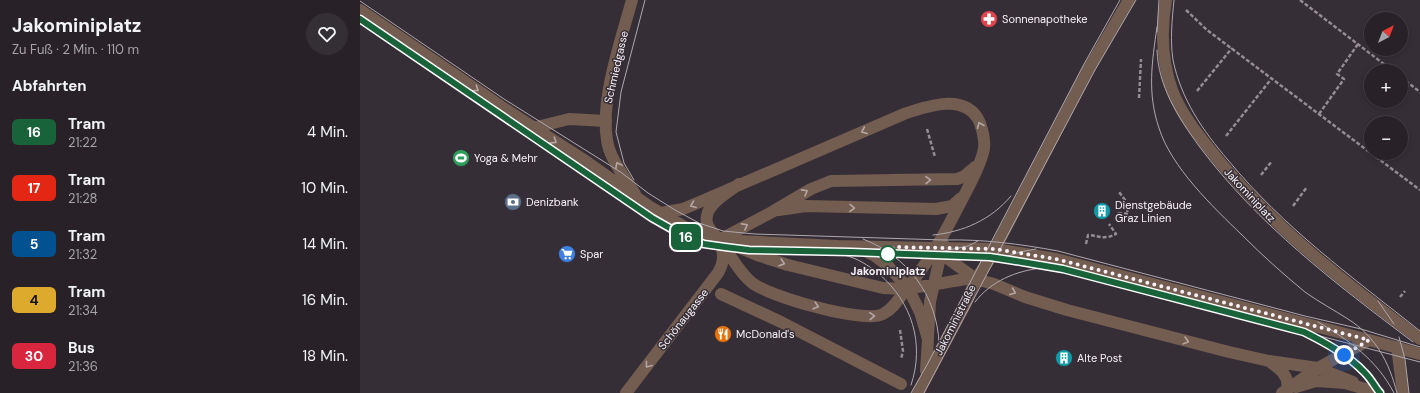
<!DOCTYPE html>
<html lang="de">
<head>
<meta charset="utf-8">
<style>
	body { margin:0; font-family:"DM Sans",sans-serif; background:#342f34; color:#f1f3f6; height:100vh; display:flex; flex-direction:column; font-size:15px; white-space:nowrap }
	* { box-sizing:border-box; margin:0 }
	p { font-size:13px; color:#a5a4a8 }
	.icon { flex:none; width:22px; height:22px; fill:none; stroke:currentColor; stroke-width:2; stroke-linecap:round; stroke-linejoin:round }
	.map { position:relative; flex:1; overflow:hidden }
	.panel { display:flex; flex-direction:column; background:#282228; width:360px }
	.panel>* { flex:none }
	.badge { padding:0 8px; border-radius:6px; font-size:14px; line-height:26px }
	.needle { width:26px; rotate:42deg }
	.buttons { position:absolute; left:1004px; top:12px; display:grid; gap:8px }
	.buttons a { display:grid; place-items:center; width:44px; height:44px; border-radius:50%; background:#282228; box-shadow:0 2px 6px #0003,0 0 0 1px #443f45; font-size:20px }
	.you { position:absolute; width:20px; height:20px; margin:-10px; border:3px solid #fff; border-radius:50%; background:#1a73e8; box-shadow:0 0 0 6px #1a73e833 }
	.map>.badge { position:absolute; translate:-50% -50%; box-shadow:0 0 0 2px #fff }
	h2 { padding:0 12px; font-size:15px; line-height:36px }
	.round { display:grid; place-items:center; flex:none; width:42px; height:42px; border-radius:21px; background:#342f34 }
	.overview { display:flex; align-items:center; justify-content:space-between; height:68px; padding:0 12px }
	h1 { font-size:19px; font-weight:700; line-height:30px }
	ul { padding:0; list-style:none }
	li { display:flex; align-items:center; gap:12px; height:56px; padding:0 12px }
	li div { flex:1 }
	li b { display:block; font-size:15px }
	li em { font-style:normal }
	li .badge { min-width:44px; font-weight:700; text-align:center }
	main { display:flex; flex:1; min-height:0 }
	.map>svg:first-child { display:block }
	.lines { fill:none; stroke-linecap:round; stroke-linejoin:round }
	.path { stroke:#938c93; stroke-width:2.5; stroke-dasharray:4 2; stroke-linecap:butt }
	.service { stroke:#735c50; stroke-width:12 }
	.pedestrian { stroke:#735c50; stroke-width:12 }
	.minor { stroke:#735c50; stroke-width:12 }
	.tram { stroke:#aea8ae; stroke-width:1 }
	.oneway { stroke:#b6a7a4 }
	.line-casing { stroke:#fff; stroke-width:9 }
	.line { stroke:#19633a; stroke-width:6 }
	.walk { stroke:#f8f2f8; stroke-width:4; stroke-dasharray:0 7.2 }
	.stop-dot { fill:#fff; stroke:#19633a; stroke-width:2 }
	.labels { text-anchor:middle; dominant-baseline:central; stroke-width:3; stroke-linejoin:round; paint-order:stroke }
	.poi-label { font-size:11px; fill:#f8f2f8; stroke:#362e36; text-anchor:start }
	.street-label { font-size:11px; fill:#f8f2f8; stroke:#362e36 }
	.stop-label { font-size:11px; font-weight:bold; fill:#f8f2f8; stroke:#362e36 }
</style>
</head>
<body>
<main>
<section class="panel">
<div class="overview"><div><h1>Jakominiplatz</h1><p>Zu Fuß · 2 Min. · 110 m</p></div><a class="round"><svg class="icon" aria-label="heart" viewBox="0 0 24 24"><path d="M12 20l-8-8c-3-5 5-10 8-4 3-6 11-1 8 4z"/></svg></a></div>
<h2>Abfahrten</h2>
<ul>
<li><span class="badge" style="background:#19633a;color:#fff">16</span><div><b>Tram</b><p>21:22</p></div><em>4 Min.</em></li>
<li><span class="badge" style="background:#e42714;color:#fff">17</span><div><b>Tram</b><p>21:28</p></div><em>10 Min.</em></li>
<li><span class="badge" style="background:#025191;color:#fff">5</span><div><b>Tram</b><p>21:32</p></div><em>14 Min.</em></li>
<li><span class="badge" style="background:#deaa2e;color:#111">4</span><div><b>Tram</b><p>21:34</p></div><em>16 Min.</em></li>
<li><span class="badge" style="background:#d7263d;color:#fff">30</span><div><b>Bus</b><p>21:36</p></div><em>18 Min.</em></li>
</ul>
</section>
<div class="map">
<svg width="1060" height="393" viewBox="0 0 1060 393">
	<rect width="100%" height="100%" fill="#362e36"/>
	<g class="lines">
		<!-- path -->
		<path class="path" d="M940 0 1033 71
			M826 10 847 30 1060 190
			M1041 77 1060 92
			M837 91 872 48
			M779 98 781 59
			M959 114 984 79 977 74 998 44
			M567 129 575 157
			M866 136 912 78
			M901 175 912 161
			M933 206 947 187
			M758 213 768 214 765 200 759 192
			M726 244 728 235C740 236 744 240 756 234L749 224
			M1040 297 1045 291
			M540 330 543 351 541 359"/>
		<!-- service -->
		<path class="service" d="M173 128 209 119 246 121
			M419 210 446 206 576 209 592 206 601 198
			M301 213 323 209 342 201 544 114C567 106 607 92 620 123 623 132 626 144 623 153 618 172 604 195 595 213 581 241 564 268 544 292 538 300 533 309 523 314 504 324 407 296 391 282 378 271 370 254 360 241 352 231 343 226 348 212 353 200 369 192 379 184
			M359 240 412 212 451 189 471 181 597 179 603 177 615 167
			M364 241 397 255 428 265 523 288C551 290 577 284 605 279H611L623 281 634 284 665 297 707 310 869 352 909 361 958 368 993 382
			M568 336 570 302 583 244
			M909 361C919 368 930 376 927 389"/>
		<!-- pedestrian -->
		<path class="pedestrian" d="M806 0C801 29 802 62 812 90 821 114 839 136 855 156 913 227 986 284 1060 339
			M576 248 635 249 696 259 1009 340
			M616 279 629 260 639 241 728 70 769 0
			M361 294 421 322 541 384"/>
		<!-- minor -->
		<path class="minor" d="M272 0C261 40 240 100 247 140 249 158 266 179 275 194
			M0 10 142 107 224 160 290 207 330 230 359 240 477 246 576 248 584 256 616 279 606 303 558 393
			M499 248 515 256 528 266 548 288 560 312 568 339 566 371
			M1037 347 1043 393
			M936 387 956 381 985 383 1019 393
			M266 393 358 273C365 261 364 252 359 240
			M922 393 958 368 1009 340 1060 354"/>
		<!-- tram -->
		<path class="tram" d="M814 0C812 20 810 40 813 60 821 99 843 131 868 160 923 227 992 277 1060 331
			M0 1 144 99 262 173 288 193 315 210 339 223 363 231 395 234 584 240C623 239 660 244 698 251L945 316 1001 329 1060 347
			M0 19 292 218 322 235 344 243 365 247 389 250 491 252 630 257 703 269 1060 362
			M797 27C792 62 787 93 799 128 811 167 853 207 882 235 902 255 923 274 945 292 959 302 974 310 988 319 1016 337 1029 362 1037 393
			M797 32 799 0
			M797 50C798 86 818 117 839 146 897 224 976 284 1053 342
			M274 180 264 163 256 132 261 92 285 0
			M573 235C603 232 631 220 651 196
			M503 239C547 256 577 295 579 343
			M580 252 608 246 618 241
			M484 255C497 258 508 265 519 274 552 302 565 344 551 385
			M642 258 660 252 676 249
			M1018 301 1034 324
			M615 302C631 281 656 271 681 268
			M958 322C989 340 1017 360 1034 393
			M1039 337 1045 359 1049 393
			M960 339C975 348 996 361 1007 375 1012 381 1015 387 1020 393
			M551 393 567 365 724 64 760 0
			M564 393 735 70 776 0"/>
	</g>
	<!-- one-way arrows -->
	<defs><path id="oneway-chevron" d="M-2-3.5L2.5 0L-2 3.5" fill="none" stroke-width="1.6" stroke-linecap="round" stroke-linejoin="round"/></defs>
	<g class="oneway">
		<use href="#oneway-chevron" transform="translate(116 89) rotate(34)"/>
		<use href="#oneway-chevron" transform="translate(620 125) rotate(-112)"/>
		<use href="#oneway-chevron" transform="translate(504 131) rotate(157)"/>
		<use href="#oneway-chevron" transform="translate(194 141) rotate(33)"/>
		<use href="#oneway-chevron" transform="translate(258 165) rotate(-118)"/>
		<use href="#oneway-chevron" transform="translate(568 180) rotate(-1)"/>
		<use href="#oneway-chevron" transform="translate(445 192) rotate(-29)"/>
		<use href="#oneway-chevron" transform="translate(333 205) rotate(159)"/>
		<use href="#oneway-chevron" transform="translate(492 208) rotate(1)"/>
		<use href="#oneway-chevron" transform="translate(385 226) rotate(-28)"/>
		<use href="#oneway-chevron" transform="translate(422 263) rotate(17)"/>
		<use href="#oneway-chevron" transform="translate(653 292) rotate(23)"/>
		<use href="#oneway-chevron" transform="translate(456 306) rotate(17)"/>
		<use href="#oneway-chevron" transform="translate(512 316) rotate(-3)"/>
		<use href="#oneway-chevron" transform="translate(826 341) rotate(15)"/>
		<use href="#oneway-chevron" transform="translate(288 365) rotate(128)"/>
	</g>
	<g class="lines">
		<!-- line casing -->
		<g class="line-casing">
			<path id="line" d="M0 19 292 218 322 235 344 244 365 247 389 250 491 252 630 257 662 262 703 269 944 332C966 343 988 355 1005 373 1011 379 1015 387 1020 393"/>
		</g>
		<!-- line -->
		<use href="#line" class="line"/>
		<!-- walk -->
		<path class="walk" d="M528 254 534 247 635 249 696 259 1009 340 984 355"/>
	</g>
	<!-- icons -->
	<defs>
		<g id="pharmacy-disc" transform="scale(0.9)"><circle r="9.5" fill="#e0444e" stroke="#362e36"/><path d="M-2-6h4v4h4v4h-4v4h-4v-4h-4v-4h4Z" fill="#fff"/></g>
		<g id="stadium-disc" transform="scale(0.9)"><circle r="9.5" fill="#2e9e5b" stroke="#362e36"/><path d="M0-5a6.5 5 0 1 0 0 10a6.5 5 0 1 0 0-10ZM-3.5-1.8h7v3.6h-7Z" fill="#fff"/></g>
		<g id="bank-disc" transform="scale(0.9)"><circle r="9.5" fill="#5c6f8a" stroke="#362e36"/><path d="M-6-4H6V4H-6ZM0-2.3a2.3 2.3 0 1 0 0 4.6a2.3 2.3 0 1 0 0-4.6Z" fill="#fff"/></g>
		<g id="building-disc" transform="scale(0.9)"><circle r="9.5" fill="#0f9aa8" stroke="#362e36"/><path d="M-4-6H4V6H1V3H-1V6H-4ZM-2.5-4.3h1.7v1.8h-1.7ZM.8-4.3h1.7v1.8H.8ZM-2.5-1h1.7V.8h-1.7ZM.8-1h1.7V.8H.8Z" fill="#fff"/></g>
		<g id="supermarket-disc" transform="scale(0.9)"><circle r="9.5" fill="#3f7fe0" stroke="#362e36"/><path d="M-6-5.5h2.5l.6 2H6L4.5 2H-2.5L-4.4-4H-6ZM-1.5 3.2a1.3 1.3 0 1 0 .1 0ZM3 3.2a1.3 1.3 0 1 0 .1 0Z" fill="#fff"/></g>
		<g id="restaurant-disc" transform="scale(0.9)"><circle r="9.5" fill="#e8710a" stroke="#362e36"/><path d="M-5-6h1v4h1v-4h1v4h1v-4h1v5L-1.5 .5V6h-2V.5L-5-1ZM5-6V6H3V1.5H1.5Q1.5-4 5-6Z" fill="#fff"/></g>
	</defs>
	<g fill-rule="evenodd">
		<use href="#pharmacy-disc" x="629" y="19"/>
		<use href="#stadium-disc" x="101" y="158"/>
		<use href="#bank-disc" x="153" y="202"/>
		<use href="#building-disc" x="742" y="211"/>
		<use href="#supermarket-disc" x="207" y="254"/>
		<use href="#restaurant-disc" x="363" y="334"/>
		<use href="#building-disc" x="704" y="358"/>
	</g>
	<!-- markers -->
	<circle class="stop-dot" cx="528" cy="254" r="8"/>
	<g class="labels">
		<!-- poi labels -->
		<g class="poi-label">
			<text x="642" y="19">Sonnenapotheke</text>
			<text x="114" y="158">Yoga &amp; Mehr</text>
			<text x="166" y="202">Denizbank</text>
			<text x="755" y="205">Dienstgebäude<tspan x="755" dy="13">Graz Linien</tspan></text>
			<text x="220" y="254">Spar</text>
			<text x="376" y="334">McDonald's</text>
			<text x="717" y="358">Alte Post</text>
		</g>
		<!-- street labels -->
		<g class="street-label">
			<text transform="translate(256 67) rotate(-77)">Schmiedgasse</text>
			<text transform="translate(890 195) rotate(47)">Jakominiplatz</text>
			<text transform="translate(323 319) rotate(-52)">Schönaugasse</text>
			<text transform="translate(595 320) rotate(-63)">Jakoministraße</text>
		</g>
		<!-- stop labels -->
		<g class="stop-label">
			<text x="528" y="271">Jakominiplatz</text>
		</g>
	</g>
</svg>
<div class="buttons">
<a><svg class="needle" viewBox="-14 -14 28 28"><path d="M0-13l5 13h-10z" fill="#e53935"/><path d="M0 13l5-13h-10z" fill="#a5a4a8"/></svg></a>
<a>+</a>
<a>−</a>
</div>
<div class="you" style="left:984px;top:355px"></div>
<b class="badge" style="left:326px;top:237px;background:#19633a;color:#fff">16</b>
</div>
</main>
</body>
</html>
